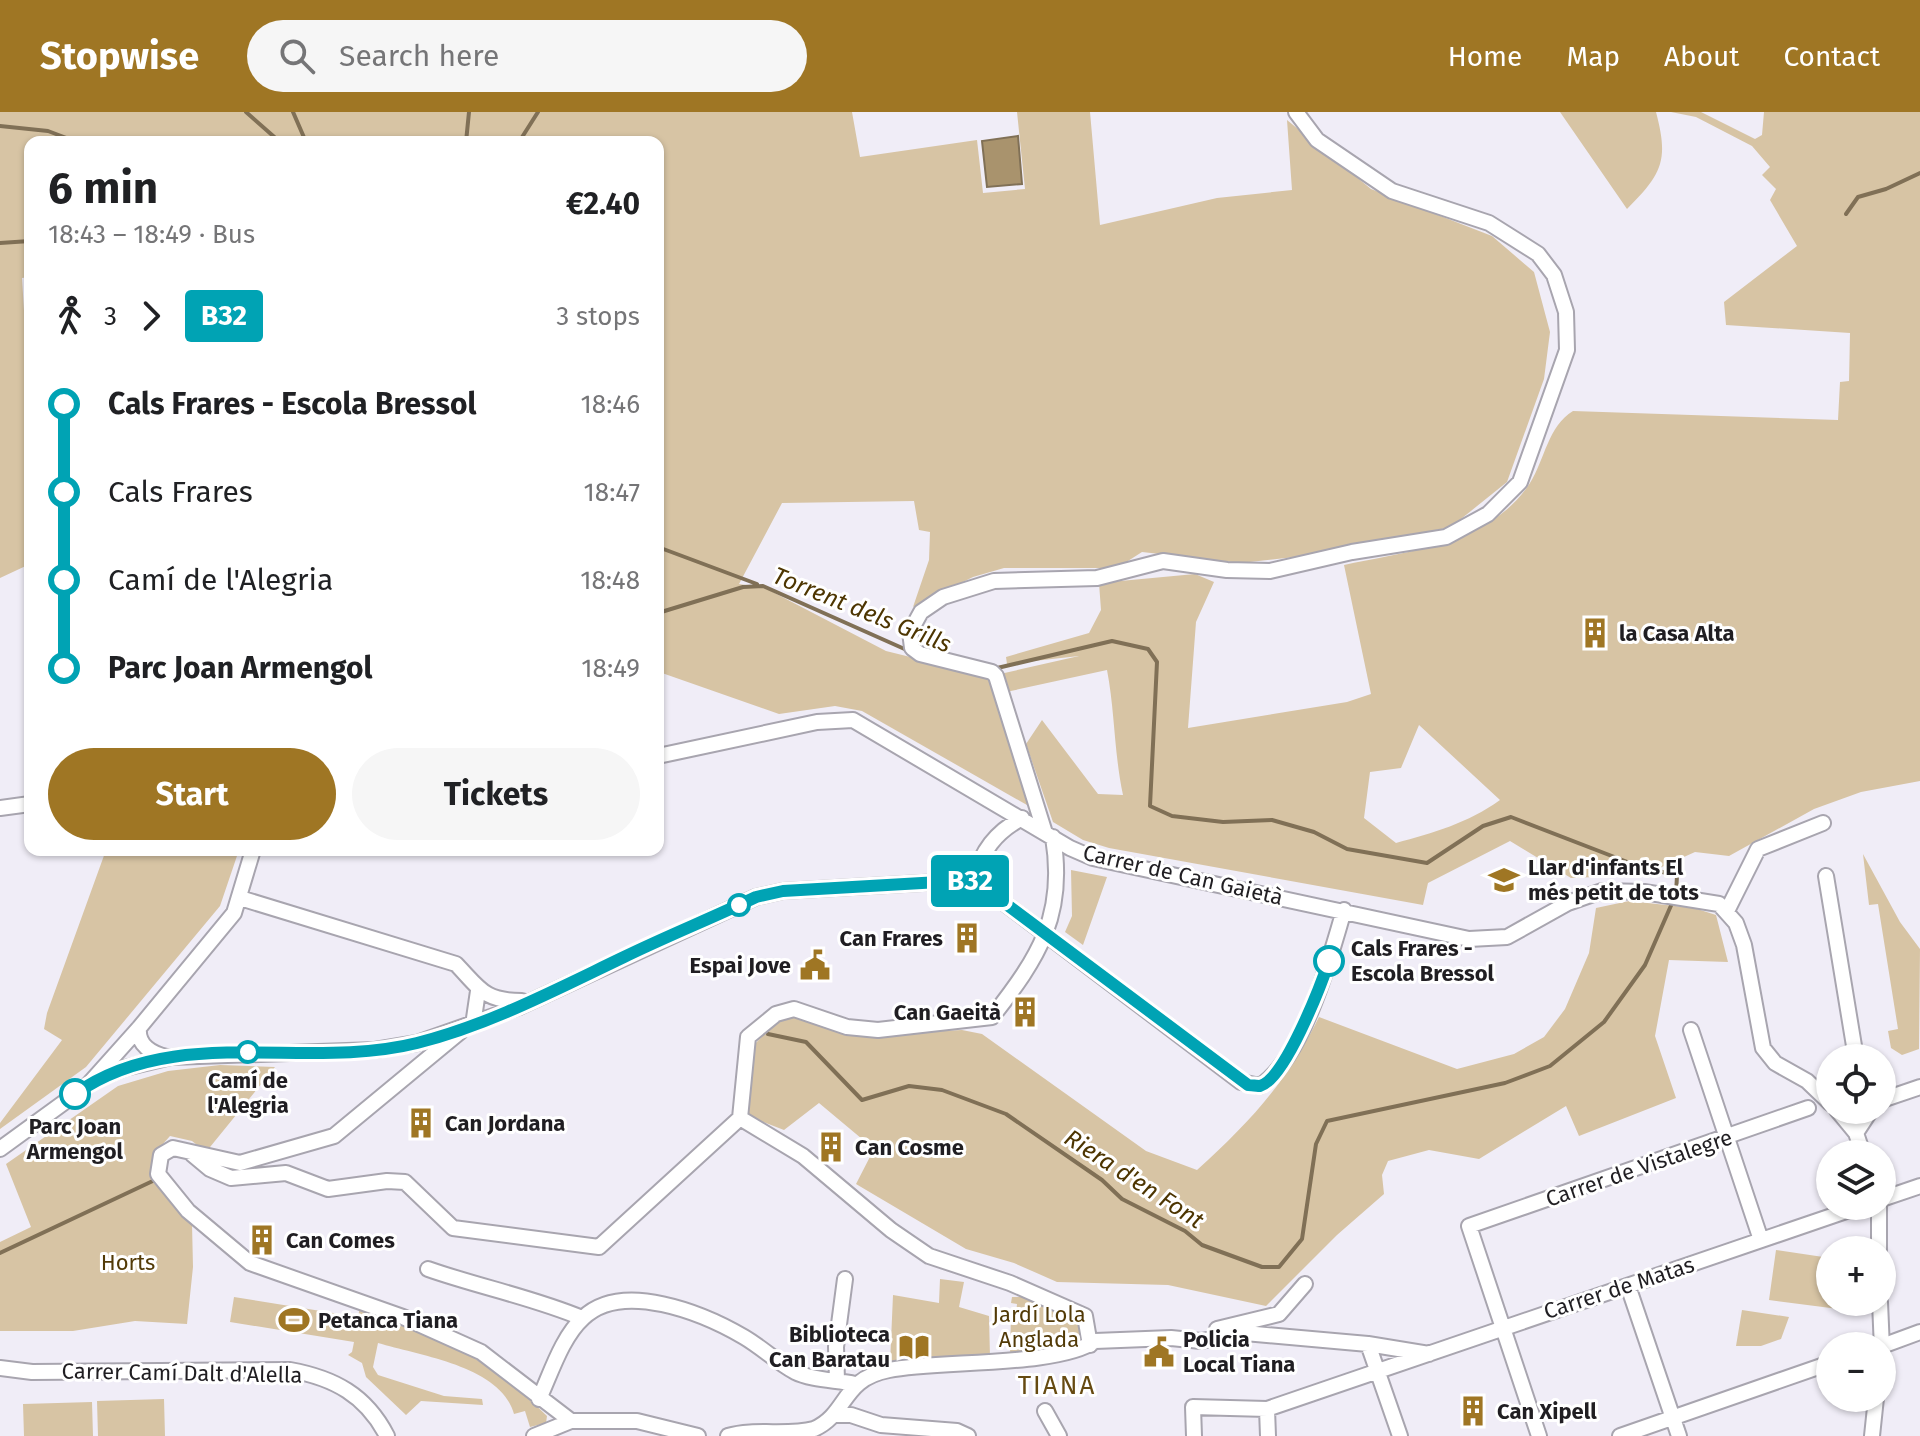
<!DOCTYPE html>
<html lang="en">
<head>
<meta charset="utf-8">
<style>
	body { margin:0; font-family:"Fira Sans",sans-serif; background:#f6f6f6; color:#202124; height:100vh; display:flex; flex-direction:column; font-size:30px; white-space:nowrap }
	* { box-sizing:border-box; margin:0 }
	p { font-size:26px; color:#757577 }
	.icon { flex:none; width:44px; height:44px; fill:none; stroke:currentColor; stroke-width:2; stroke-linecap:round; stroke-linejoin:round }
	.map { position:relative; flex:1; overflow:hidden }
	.panel { position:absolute; left:24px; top:24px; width:640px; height:720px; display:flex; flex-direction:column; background:#fff; border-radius:16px; box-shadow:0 2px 6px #0004 }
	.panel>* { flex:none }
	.badge { padding:0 16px; border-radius:6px; font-size:28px; line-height:52px }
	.fabs { position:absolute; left:1816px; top:932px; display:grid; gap:16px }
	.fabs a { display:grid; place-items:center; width:80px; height:80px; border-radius:50%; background:#fff; box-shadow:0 2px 6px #0004; font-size:40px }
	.map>.badge { position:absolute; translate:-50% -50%; box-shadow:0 0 0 4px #fff }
	.legs { display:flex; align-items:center; gap:12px; height:88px; padding:0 24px; font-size:26px }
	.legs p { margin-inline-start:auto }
	.overview { display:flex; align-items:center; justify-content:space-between; height:136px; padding:0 24px }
	h1 { font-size:44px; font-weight:700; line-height:60px }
	.primary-button { display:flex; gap:16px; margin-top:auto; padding:16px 24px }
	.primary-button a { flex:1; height:92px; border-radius:48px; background:#9f7624; color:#fff; font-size:32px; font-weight:700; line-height:92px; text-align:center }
	.primary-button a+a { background:#f6f6f6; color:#202124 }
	ul { padding:0 24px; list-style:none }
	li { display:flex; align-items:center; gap:28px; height:88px; font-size:30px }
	li i { display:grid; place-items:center; width:12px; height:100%; margin:0 10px; background:currentColor }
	li i::after { content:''; width:20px; height:20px; margin:-10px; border:6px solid; border-radius:50%; background:#fff }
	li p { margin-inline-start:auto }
	li:first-child i { background:linear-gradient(#0000 50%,currentColor 0) }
	li:last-child i { background:linear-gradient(currentColor 50%,#0000 0) }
	header { display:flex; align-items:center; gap:48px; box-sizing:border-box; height:112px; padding:0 40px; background:#9f7624; color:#fff }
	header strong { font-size:38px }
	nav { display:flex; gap:44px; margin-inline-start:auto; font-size:28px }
	.search { width:560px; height:72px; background:#f6f6f6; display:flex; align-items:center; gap:20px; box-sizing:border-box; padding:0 28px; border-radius:44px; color:#757577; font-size:30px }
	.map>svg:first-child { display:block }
	.green { fill:#d7c4a4; fill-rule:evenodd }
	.water { fill:#a9936d; stroke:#807056; stroke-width:2 }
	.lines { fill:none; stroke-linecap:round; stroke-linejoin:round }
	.stream { stroke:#807056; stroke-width:4 }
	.minor-casing { stroke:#a8a5af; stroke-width:18 }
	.minor { stroke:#fff; stroke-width:14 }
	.line-1-casing { stroke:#fff; stroke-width:18 }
	.line-1 { stroke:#00a3b4; stroke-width:12 }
	.stop-1-dot { fill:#fff; stroke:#00a3b4; stroke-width:4 }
	.labels { text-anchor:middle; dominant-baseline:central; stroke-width:6; stroke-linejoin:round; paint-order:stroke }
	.poi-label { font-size:22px; font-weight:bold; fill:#201e22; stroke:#fff; text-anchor:start }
	.street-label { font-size:22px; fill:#201e22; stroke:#fff }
	.stop-label { font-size:22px; font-weight:bold; fill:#201e22; stroke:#fff }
	.park-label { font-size:22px; fill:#523a07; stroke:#fff }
	.water-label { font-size:24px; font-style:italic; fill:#4d3501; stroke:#fff }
	.quarter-label { font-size:26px; letter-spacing:2px; fill:#664a11; stroke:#fff }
</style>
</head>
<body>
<header>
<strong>Stopwise</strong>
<div class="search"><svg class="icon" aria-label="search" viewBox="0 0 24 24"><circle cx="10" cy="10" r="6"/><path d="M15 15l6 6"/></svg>Search here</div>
<nav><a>Home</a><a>Map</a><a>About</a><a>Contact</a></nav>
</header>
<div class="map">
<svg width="1920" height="1324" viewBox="0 0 1920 1324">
	<rect width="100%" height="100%" fill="#f0edf7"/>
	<!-- green -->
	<path class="green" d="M0 0H852L860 45 977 28 983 81 1025 77 1017 0H1090L1100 113 1217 86 1292 78 1287 8 1371 77 1492 124 1534 160 1550 220 1544 267 1507 370 1451 415 1313 443 1241 451 1142 440 1117 456H1004L973 465 913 495 929 448 930 420 919 418 914 389 782 391 739 472 765 476 886 539 991 565 1034 697 862 599 835 594 779 602 662 561 658 575V30H30V165L22 166 25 215 30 216V452L0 466Z
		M1560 0H1656C1669 49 1662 62 1627 97Z
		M1671 0H1701L1755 27 1762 23 1764 0H1920V669L1861 680 1814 697 1729 744 1695 740 1644 763 1571 766 1510 729 1428 771 1423 793 1109 736 1083 728 1053 710 1026 632 1042 608 1098 682 1123 683C1114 641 1115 600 1107 558L1006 580 1000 562 1079 544 1007 552 1006 545 1089 521 1101 498 1099 471 1195 462 1214 470 1196 510 1188 616 1347 590 1371 582 1344 453C1408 439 1491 432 1530 371 1545 347 1548 314 1573 299L1838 308 1840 270 1849 269 1850 221 1726 213 1724 190 1797 134 1770 88 1776 77 1762 63 1770 55 1752 34 1696 5ZM1419 613 1500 688C1468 711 1433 721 1396 731L1364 706 1370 660 1401 656Z
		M106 738H239L220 794 86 955 0 1017V1011L62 928 44 917 47 901Z
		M1863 742 1900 810 1920 837 1919 937 1902 943 1891 936 1888 919 1898 917 1878 792 1869 793Z
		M1071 758 1107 765 1083 833 1065 820 1072 804Z
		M1629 789 1694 796 1716 803 1728 850 1669 848 1655 924 1676 986 1579 1024 1566 994 1479 1047 1429 1038 1388 1049 1382 1063 1384 1082 1337 1123 1266 1194 1168 1173 1057 1170 1014 1151 966 1137 856 1072 874 1037 819 991 784 1018 748 1004 751 936 775 911 792 904 825 913 848 924 962 918 982 922 1146 1039 1197 1058C1250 1010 1287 970 1319 905L1457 957 1514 942 1544 925 1565 897 1589 841 1596 796Z
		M220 953 275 955 206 1040 192 1029 170 1024 155 1041 154 1071 192 1112 193 1155 187 1212 135 1209 73 1219H0V1130L31 1115 6 1052 118 974 168 959Z
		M1776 1138 1830 1146V1190H1855L1854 1199 1769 1188Z
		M940 1167 964 1170 959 1195 989 1204 990 1245 890 1252 893 1183 939 1191Z
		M1023 1179 1081 1205 1085 1230 1010 1243 1011 1202H1016L1017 1192 1011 1191 1012 1185H1021Z
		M234 1185 358 1205 360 1195C431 1215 495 1253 547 1304L546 1311 530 1315 525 1299 514 1302C501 1254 421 1244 378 1231L373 1255 378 1263 444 1284 482 1287 483 1293 421 1289 406 1303 366 1265 362 1251 348 1243 352 1240 354 1230 230 1210Z
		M1742 1198 1789 1205 1781 1227 1761 1234H1736Z
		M164 1287 165 1324H98L97 1289Z
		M92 1290 93 1324H24L23 1292Z"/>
	<!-- water -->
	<path class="water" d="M1018 24 1022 72 987 75 982 29Z"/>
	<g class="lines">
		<!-- stream -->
		<path class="stream" d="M246 0 280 30
			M293 0 306 30
			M0 14 48 19 77 30
			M466 30 469 0
			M519 30 538 0
			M1846 102 1858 85 1886 77 1920 61
			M0 131 30 129
			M658 435 757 472
			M658 501 743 475 763 474 909 539
			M993 557 1112 529 1148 537 1157 550 1150 694 1172 704 1223 710 1272 708 1314 720 1347 737 1427 751 1483 714 1511 705 1630 751 1677 764 1676 781
			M768 922 806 930 862 988 909 974 942 978 1006 1002 1102 1068 1122 1087 1185 1119 1202 1133 1262 1155H1279L1302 1127 1316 1032 1327 1009 1505 971 1550 954 1604 910 1645 853 1673 789
			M0 1141 157 1067"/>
		<!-- minor casing -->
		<g class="minor-casing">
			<path id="minor" d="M658 644 817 610 853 608 1070 736 1093 746 1469 827 1507 825 1568 791 1602 779 1644 780 1719 792 1736 811 1744 833 1763 936 1775 951 1807 969 1830 991
				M0 696 30 692
				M1045 721 996 564 992 560 920 542 912 536 910 520 921 500 943 485 994 469 1097 466 1163 449 1227 458 1270 459 1352 440 1446 425 1488 402 1520 370 1567 238 1566 200 1554 163 1538 142 1489 111 1392 79 1317 28 1296 0
				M1826 764 1856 946
				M974 768C981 739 996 720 1022 706
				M240 786 456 852C480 877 484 889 522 889
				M1727 799 1758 737 1823 711
				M473 913 478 879
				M139 916C137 933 152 942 167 945
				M1691 918 1761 1128
				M461 919 334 1024 240 1051 173 1036 161 1043 158 1062 188 1099 250 1151 403 1205 481 1240 571 1309
				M93 968 125 956 171 945 375 938 417 931 519 895 756 785 783 779 974 768 1241 970 1260 974C1303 946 1330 847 1344 798
				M1882 988 1920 975
				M1837 998 1856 1021 1863 1042
				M740 1006 748 925 776 902 794 897 847 915 878 918 992 905C1039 845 1066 803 1053 725
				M740 1006 803 1044 891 1118 929 1144 1010 1171 1085 1204 1090 1233
				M1856 1021 1871 998
				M0 1037 88 973 139 916 234 801 253 738
				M192 1042 210 1057 231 1066 286 1061 328 1077 387 1069 405 1070 453 1116 599 1135 740 1006
				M1882 1087 1920 1074
				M1879 1094V1138
				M428 1157C479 1175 532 1185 582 1206
				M1628 1174 1679 1324
				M1880 1190 1882 1237
				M1217 1217 1279 1202 1305 1172
				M1368 1232 1400 1324
				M1882 1234 1920 1220
				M0 1256 32 1260 290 1258C334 1266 366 1283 387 1324
				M837 1268 836 1235 845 1167
				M539 1287C551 1261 562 1225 583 1206 622 1168 703 1201 744 1225 761 1235 777 1250 795 1260 811 1268 837 1268 855 1272
				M1267 1297 1268 1324
				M1045 1299 1059 1324
				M834 1303H851L881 1313 957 1319 968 1324
				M571 1309H637L698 1324
				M534 1324 571 1309
				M728 1324C755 1316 788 1324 814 1317 848 1302 841 1267 889 1258 938 1248 1058 1255 1095 1229L1171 1226 1201 1229 1245 1221 1368 1232 1429 1242
				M1194 1324 1193 1295 1267 1297 1861 1094
				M1539 1324 1469 1114 1808 996
				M1620 1324 1830 1251
				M1872 1324 1876 1286"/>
		</g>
		<!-- minor -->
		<use href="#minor" class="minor"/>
	</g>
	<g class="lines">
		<!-- line-1 casing -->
		<g class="line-1-casing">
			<path id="line-1" d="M75 982C175 911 306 959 417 931 489 913 557 877 624 845 667 824 712 806 756 785L783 779 974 768 1248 973C1249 973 1259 974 1260 974 1285 967 1321 873 1329 849"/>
		</g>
		<!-- line-1 -->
		<use href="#line-1" class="line-1"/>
	</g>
	<!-- icons -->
	<defs>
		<g id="building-bare" transform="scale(2.4)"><path d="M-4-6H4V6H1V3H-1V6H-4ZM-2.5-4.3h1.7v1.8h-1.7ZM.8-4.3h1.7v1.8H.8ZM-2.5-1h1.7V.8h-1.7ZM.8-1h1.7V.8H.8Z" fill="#9f7624" stroke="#fff" stroke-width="2.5" paint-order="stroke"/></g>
		<g id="school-bare" transform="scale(2.4)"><path d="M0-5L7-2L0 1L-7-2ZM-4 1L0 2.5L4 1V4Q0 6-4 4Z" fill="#9f7624" stroke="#fff" stroke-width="2.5" paint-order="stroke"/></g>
		<g id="civic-bare" transform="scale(2.4)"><path d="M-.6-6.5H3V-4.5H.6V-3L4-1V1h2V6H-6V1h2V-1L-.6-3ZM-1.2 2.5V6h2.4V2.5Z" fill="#9f7624" stroke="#fff" stroke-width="2.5" paint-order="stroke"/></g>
		<g id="stadium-bare" transform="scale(2.4)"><path d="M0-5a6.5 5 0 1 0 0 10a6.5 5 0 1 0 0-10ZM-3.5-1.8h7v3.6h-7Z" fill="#9f7624" stroke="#fff" stroke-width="2.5" paint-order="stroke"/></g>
		<g id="library-bare" transform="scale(2.4)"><path d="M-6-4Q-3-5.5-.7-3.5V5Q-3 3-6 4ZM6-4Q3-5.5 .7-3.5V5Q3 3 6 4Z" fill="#9f7624" stroke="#fff" stroke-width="2.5" paint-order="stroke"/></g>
	</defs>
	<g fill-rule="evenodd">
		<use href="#building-bare" x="1595" y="521"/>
		<use href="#school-bare" x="1504" y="768"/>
		<use href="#building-bare" x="967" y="826"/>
		<use href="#civic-bare" x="815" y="853"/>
		<use href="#building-bare" x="1025" y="900"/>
		<use href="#building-bare" x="421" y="1011"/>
		<use href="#building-bare" x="831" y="1035"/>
		<use href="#building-bare" x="262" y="1128"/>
		<use href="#stadium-bare" x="294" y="1208"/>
		<use href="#library-bare" x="914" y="1235"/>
		<use href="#civic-bare" x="1159" y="1240"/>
		<use href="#building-bare" x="1473" y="1299"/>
	</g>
	<!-- markers -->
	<g class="stop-1-dot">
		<circle cx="739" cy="793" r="10"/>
		<circle cx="1329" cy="849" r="14"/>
		<circle cx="248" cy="940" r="10"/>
		<circle cx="75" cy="982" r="14"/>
	</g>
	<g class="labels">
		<!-- poi labels -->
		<g class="poi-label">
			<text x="1619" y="521">la Casa Alta</text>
			<text x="1528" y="755">Llar d'infants El<tspan x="1528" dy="25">més petit de tots</tspan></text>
			<text x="943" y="826" text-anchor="end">Can Frares</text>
			<text x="791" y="853" text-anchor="end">Espai Jove</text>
			<text x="1001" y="900" text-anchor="end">Can Gaeità</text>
			<text x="445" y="1011">Can Jordana</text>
			<text x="855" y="1035">Can Cosme</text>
			<text x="286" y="1128">Can Comes</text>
			<text x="318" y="1208">Petanca Tiana</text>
			<text x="890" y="1222" text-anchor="end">Biblioteca<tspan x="890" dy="25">Can Baratau</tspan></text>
			<text x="1183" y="1227">Policia<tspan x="1183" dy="25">Local Tiana</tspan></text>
			<text x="1497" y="1299">Can Xipell</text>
		</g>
		<!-- street labels -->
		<g class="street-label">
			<text transform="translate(1183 763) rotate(13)">Carrer de Can Gaietà</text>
			<text transform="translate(1639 1056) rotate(-19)">Carrer de Vistalegre</text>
			<text transform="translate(1619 1176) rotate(-18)">Carrer de Matas</text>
			<text transform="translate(182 1261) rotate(1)">Carrer Camí Dalt d'Alella</text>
		</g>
		<!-- stop labels -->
		<g class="stop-label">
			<text x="1351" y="836" text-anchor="start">Cals Frares -<tspan x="1351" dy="25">Escola Bressol</tspan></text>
			<text x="248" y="968">Camí de<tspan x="248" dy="25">l'Alegria</tspan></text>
			<text x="75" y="1014">Parc Joan<tspan x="75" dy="25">Armengol</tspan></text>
		</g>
		<!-- park labels -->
		<g class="park-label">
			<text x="128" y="1150">Horts</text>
			<text x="1039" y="1202">Jardí Lola<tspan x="1039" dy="25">Anglada</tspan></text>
		</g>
		<!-- water labels -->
		<g class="water-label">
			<text transform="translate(862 498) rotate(22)">Torrent dels Grills</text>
			<text transform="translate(1134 1067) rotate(33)">Riera d'en Font</text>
		</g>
		<!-- quarter labels -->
		<g class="quarter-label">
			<text x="1057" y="1273">TIANA</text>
		</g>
	</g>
</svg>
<div class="fabs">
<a><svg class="icon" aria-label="locate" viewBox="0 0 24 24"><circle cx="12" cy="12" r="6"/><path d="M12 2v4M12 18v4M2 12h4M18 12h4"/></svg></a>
<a><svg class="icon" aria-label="layers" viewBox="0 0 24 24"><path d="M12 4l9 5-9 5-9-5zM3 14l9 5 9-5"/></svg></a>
<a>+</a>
<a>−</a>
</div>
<b class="badge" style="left:970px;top:769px;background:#00a3b4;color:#fff">B32</b>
<section class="panel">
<div class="overview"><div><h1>6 min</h1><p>18:43 – 18:49 · Bus</p></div><b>€2.40</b></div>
<div class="legs"><svg class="icon" aria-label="walk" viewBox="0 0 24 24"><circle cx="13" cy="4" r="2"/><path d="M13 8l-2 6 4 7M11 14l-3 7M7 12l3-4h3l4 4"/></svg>3<svg class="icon" aria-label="forward" viewBox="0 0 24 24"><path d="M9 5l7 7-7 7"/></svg><b class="badge" style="background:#00a3b4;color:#fff">B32</b><p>3 stops</p></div>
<ul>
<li><i style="color:#00a3b4"></i><b>Cals Frares - Escola Bressol</b><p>18:46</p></li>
<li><i style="color:#00a3b4"></i><span>Cals Frares</span><p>18:47</p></li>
<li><i style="color:#00a3b4"></i><span>Camí de l'Alegria</span><p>18:48</p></li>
<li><i style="color:#00a3b4"></i><b>Parc Joan Armengol</b><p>18:49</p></li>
</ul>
<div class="primary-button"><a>Start</a><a>Tickets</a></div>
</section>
</div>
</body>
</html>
